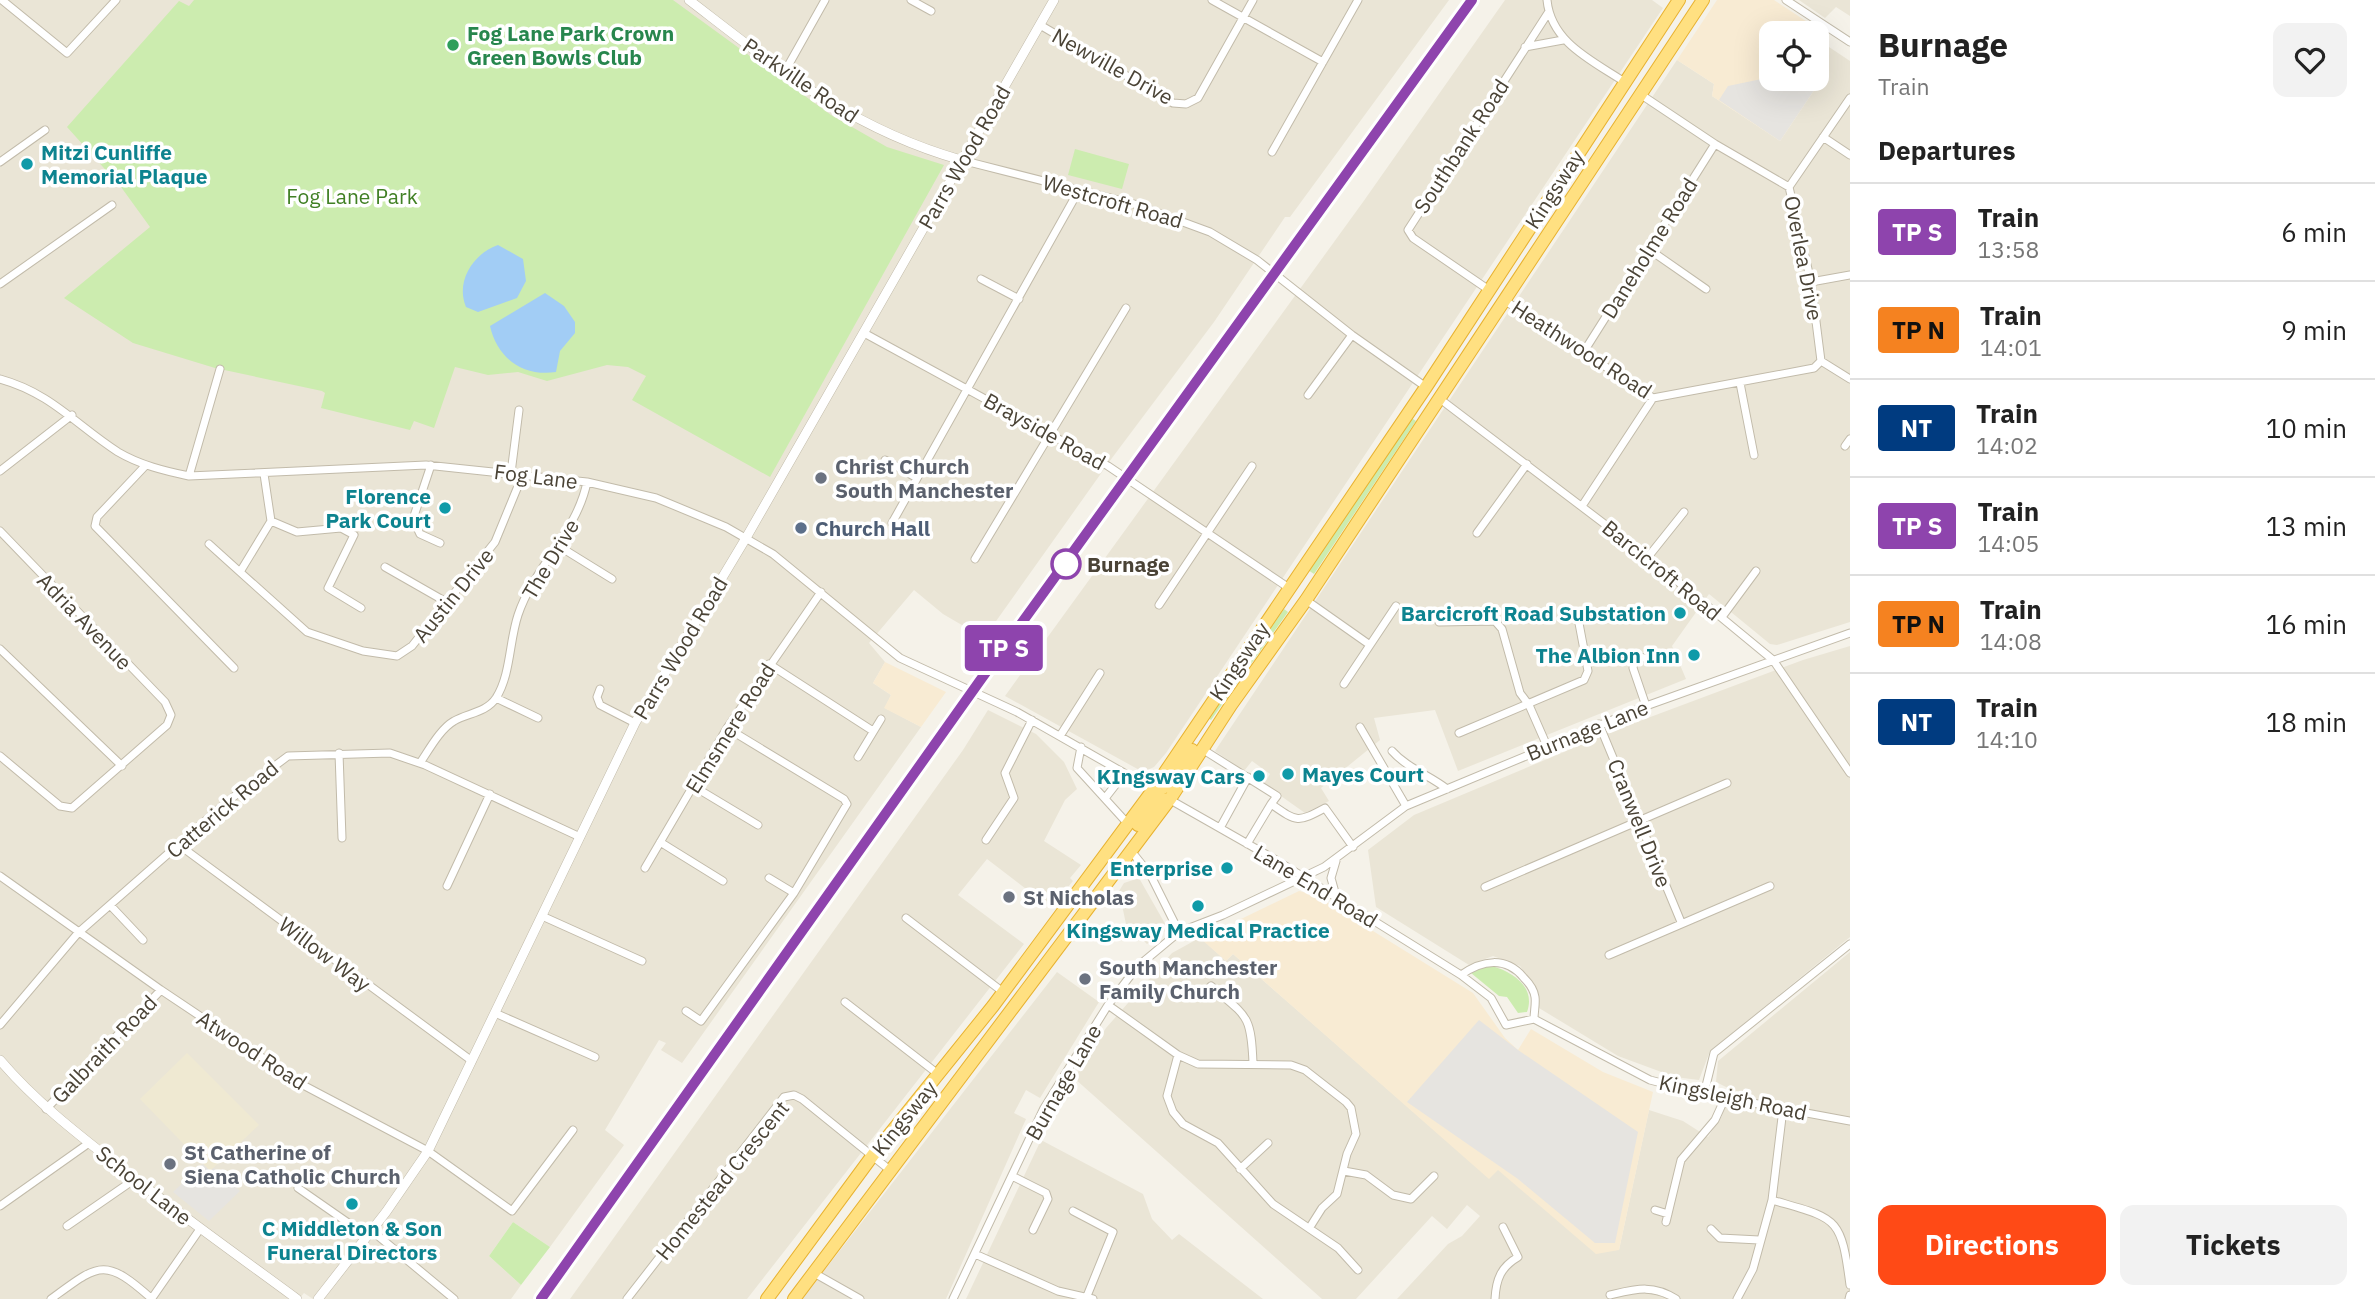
<!DOCTYPE html>
<html lang="en">
<head>
<meta charset="utf-8">
<style>
	body { margin:0; font-family:"IBM Plex Sans",sans-serif; background:#f2f2f2; color:#222; height:100vh; display:flex; flex-direction:column; font-size:26px; white-space:nowrap }
	* { box-sizing:border-box; margin:0 }
	p { font-size:23px; color:#767676 }
	.icon { flex:none; width:38px; height:38px; fill:none; stroke:currentColor; stroke-width:2; stroke-linecap:round; stroke-linejoin:round }
	.map { position:relative; flex:1; overflow:hidden }
	.details { display:flex; flex-direction:column; background:#fff; width:525px }
	.details>* { flex:none }
	.badge { padding:0 14px; border-radius:5px; font-size:24px; line-height:46px }
	.controls { position:absolute; left:1759px; top:21px; display:grid; gap:14px }
	.controls a { display:grid; place-items:center; width:70px; height:70px; border-radius:14px; background:#fff; box-shadow:0 7px 28px #0002; font-size:35px }
	.map>.badge { position:absolute; translate:-50% -50%; box-shadow:0 0 0 4px #fff }
	h2 { padding:0 28px; font-size:26px; line-height:63px }
	.round { display:grid; place-items:center; flex:none; width:74px; height:74px; border-radius:14px; background:#f2f2f2 }
	.overview { display:flex; align-items:center; justify-content:space-between; height:119px; padding:0 28px }
	h1 { font-size:33px; font-weight:700; line-height:52px }
	.primary-button { display:flex; gap:14px; margin-top:auto; padding:14px 28px }
	.primary-button a { flex:1; height:80px; border-radius:14px; background:#ff4a16; color:#fff; font-size:28px; font-weight:700; line-height:80px; text-align:center }
	.primary-button a+a { background:#f2f2f2; color:#222 }
	ul { padding:0; list-style:none }
	li { display:flex; align-items:center; gap:21px; height:98px; padding:0 28px; border-top:2px solid #e0e0e0 }
	li div { flex:1 }
	li b { display:block; font-size:26px }
	li em { font-style:normal }
	li .badge { min-width:77px; font-weight:700; text-align:center }
	main { display:flex; flex:1; min-height:0 }
	.map>svg:first-child { display:block }
	.residential { fill:#eae5d6 }
	.commercial { fill:#f8ebd3 }
	.education { fill:#efe9d2 }
	.green { fill:#ccecaf }
	.parking { fill:#e6e4e0 }
	.water { fill:#a2cdf5 }
	.lines { fill:none; stroke-linecap:round; stroke-linejoin:round }
	.minor-casing { stroke:#c2bbaa; stroke-width:9 }
	.tertiary-casing { stroke:#c2bbaa; stroke-width:10 }
	.trunk-casing { stroke:#e8b230; stroke-width:14 }
	.minor { stroke:#fff; stroke-width:7 }
	.tertiary { stroke:#fff; stroke-width:9 }
	.trunk { stroke:#ffe081; stroke-width:12 }
	.rail-casing { stroke:#989898; stroke-width:5 }
	.rail { stroke:#fff; stroke-width:2.5; stroke-dasharray:8; stroke-linecap:butt }
	.line-casing { stroke:#fff; stroke-width:16 }
	.line { stroke:#8e44ad; stroke-width:10 }
	.leisure-dot { fill:#2e9e5b; stroke:#fff; stroke-width:2.5 }
	.culture-dot { fill:#0f9aa8; stroke:#fff; stroke-width:2.5 }
	.worship-dot { fill:#6b7280; stroke:#fff; stroke-width:2.5 }
	.service-dot { fill:#5c6f8a; stroke:#fff; stroke-width:2.5 }
	.stop-dot { fill:#fff; stroke:#8e44ad; stroke-width:3.5 }
	.labels { text-anchor:middle; dominant-baseline:central; stroke-width:7; stroke-linejoin:round; paint-order:stroke }
	.leisure-label { font-size:21px; font-weight:bold; fill:#27864d; stroke:#fff; text-anchor:start }
	.street-label { font-size:21px; fill:#4a4336; stroke:#fff }
	.culture-label { font-size:21px; font-weight:bold; fill:#0d838f; stroke:#fff; text-anchor:end }
	.park-label { font-size:21px; fill:#418025; stroke:#fff }
	.worship-label { font-size:21px; font-weight:bold; fill:#5b616d; stroke:#fff; text-anchor:start }
	.service-label { font-size:21px; font-weight:bold; fill:#4e5e75; stroke:#fff; text-anchor:start }
	.stop-label { font-size:21px; font-weight:bold; fill:#4a4336; stroke:#fff; text-anchor:start }
</style>
</head>
<body>
<main>
<div class="map">
<svg width="1850" height="1299" viewBox="0 0 1850 1299">
	<rect width="100%" height="100%" fill="#f5f2e9"/>
	<!-- residential -->
	<path class="residential" d="M0 0H1449L1290 217H1285L1214 322 1112 458 984 638 943 614 914 590 869 643 885 662 873 683 891 695 885 708 921 727 682 1063 661 1050 666 1043 659 1040 605 1130 624 1145 550 1247 513 1222 489 1256 521 1285 511 1299H313L304 1293 299 1299H0Z
		M1505 0H1652L1663 8 1166 753 1154 767 1143 772 1005 696 1363 202Z
		M1799 0H1850V16L1836 7 1825 18Z
		M1817 39 1850 61V622L1777 645 1770 644 1709 594 1672 646 1686 679 1458 771 1435 710 1374 718 1380 740 1321 788 1329 801 1305 813 1264 784 1270 774 1252 761 1244 771 1215 751 1677 60 1714 84 1712 96 1780 141 1821 80 1817 76Z
		M1850 646V937L1710 1051 1699 1080 1675 1077 1618 1056 1539 1008 1537 990 1520 966 1493 956 1469 965 1376 907 1368 850 1414 815 1621 728 1803 660Z
		M988 710 1036 734 1064 762 1077 789 1065 800 1044 841 1081 865 1070 878 1073 881 1051 908 987 859 958 895 1024 944 747 1299H570L963 750Z
		M1139 878 1168 929 1147 944 1126 924 1119 891 1124 883Z
		M1203 936 1202 939 1226 961 1233 954 1489 1178 1498 1169 1619 1250 1649 1110 1683 1121 1708 1137 1722 1116 1728 1088 1716 1082 1718 1061 1850 952V1299H1397L1448 1244 1462 1236 1480 1216 1467 1205 1447 1229 1432 1216 1356 1299H1322L1074 1078 1106 1028 1172 953Z
		M1057 972 1099 1002 1040 1098 1026 1090 1014 1113 1026 1119 946 1299H802Z
		M1041 1140 1143 1194 1152 1219 1172 1240 1179 1234 1263 1299H966Z"/>
	<!-- commercial -->
	<path class="commercial" d="M1717 0H1774L1818 29 1815 33H1771V79L1817 76 1821 80 1780 141 1712 96 1714 84 1677 60Z
		M885 662 946 692 921 727 884 708 891 695 873 683Z
		M1299 891 1315 895 1473 993 1505 1038 1518 1050 1531 1029 1603 1072 1653 1092 1619 1250 1596 1254 1498 1170 1489 1179 1233 954 1226 961 1201 939 1226 926 1229 929 1239 924V920Z"/>
	<!-- education -->
	<path class="education" d="M187 1053 259 1125 210 1171 140 1099Z"/>
	<!-- green -->
	<path class="green" d="M194 0H673L831 115 887 147 944 165 770 477 632 400 646 376 628 367 607 365 547 381 518 372 488 375 455 367 434 428 414 421 410 430 321 408 325 393 322 391 215 368 133 343 64 298 150 227 121 187 67 127 179 1 189 6Z
		M1075 149 1129 164 1122 189 1068 175Z
		M1410 417 1416 421 1314 574 1308 570Z
		M1284 609 1288 612 1211 720 1208 718Z
		M1492 966C1513 972 1536 987 1527 1012L1518 1013 1507 997 1499 996 1471 973 1480 968Z
		M513 1222 550 1247 521 1285 489 1256Z"/>
	<!-- parking -->
	<path class="parking" d="M1817 76 1821 80 1780 141 1719 100 1728 86 1771 77Z
		M1479 1020 1518 1050 1638 1132 1615 1243H1595L1518 1179 1407 1102Z
		M203 1164 210 1171 214 1168 240 1191 209 1221 173 1192Z"/>
	<!-- water -->
	<path class="water" d="M498 245 523 259 526 281 517 298 478 312 466 307C455 281 474 253 498 245Z
		M545 293 564 306 575 322V333L560 351 556 372C523 377 497 358 490 326Z"/>
	<g class="lines">
		<!-- minor casing -->
		<g class="minor-casing">
			<path id="minor" d="M2 0 67 53 116 0
				M911 0 931 11
				M1212 0 1323 62
				M1547 0C1551 42 1591 60 1623 81
				M1786 0 1850 42
				M1040 25 1173 103 1186 104 1198 98 1253 0
				M1525 47 1563 40
				M784 73 825 0
				M1640 94 1715 144 1789 187
				M1850 98 1789 187 1811 282 1821 361 1850 379
				M1823 137 1850 155
				M1272 152 1358 0
				M961 160 1134 204 1210 232 1257 260 1352 335 1426 387
				M0 162 45 130
				M1647 248 1706 289
				M981 279 1019 299
				M1811 282 1850 275
				M0 284 112 205
				M1489 290 1413 238 1408 230 1548 13
				M1504 300 1653 398 1814 368 1821 361
				M864 333 1108 466 1289 588
				M1583 353 1715 144
				M0 379C51 393 76 425 118 452 140 465 165 471 189 476L426 465 587 482 656 498 726 527 773 554 900 658 1017 712 1154 790
				M1740 383 1754 455
				M1308 395 1352 335
				M1440 399 1648 557 1773 660 1850 773
				M1845 446 1850 439
				M885 460 917 478
				M146 465 97 517 95 526 234 668
				M431 465 413 519 420 534 440 543
				M0 471 72 415
				M511 473 519 410
				M264 474 271 521 240 572 307 632 363 651 397 656 412 646 495 542 523 474
				M189 476 220 369
				M1582 506 1653 398
				M271 521 297 532 341 528 354 535 328 588 361 608
				M892 523 1079 190
				M0 531 165 702 171 715 167 725 72 808 60 806 0 756
				M1477 533 1527 464
				M209 544 240 572
				M557 545 612 579
				M1648 557 1684 512
				M975 559 1126 308
				M385 567 448 603
				M1306 600 1370 645
				M1159 605 1252 466
				M1722 617 1756 571
				M1439 622 1495 621 1502 629 1520 693 1529 705 1547 746
				M0 649 122 766
				M1644 658 1635 656 1633 668 1646 706
				M769 664 873 731
				M1344 684 1396 606
				M600 689 597 697 600 705 635 723
				M496 698 538 718
				M1599 724 1681 922
				M1360 727 1406 806
				M1459 733 1584 680 1588 671 1578 618
				M1060 736 1100 673
				M1081 747 1077 768 1128 824
				M1202 749 1277 796 1271 804
				M1392 751C1407 768 1429 775 1447 789
				M339 753 342 838
				M858 757 881 719
				M420 763C429 750 440 729 454 721 467 713 486 713 496 698 511 674 509 642 518 615 534 567 577 532 587 482
				M693 786 758 825
				M1106 797 1124 774
				M1167 798 1276 860 1461 975 1491 998 1506 1025 1534 1019 1650 1080 1704 1094 1850 1121
				M1220 828 1248 777
				M986 840 1014 798 1005 773 1032 720
				M660 842 723 881
				M1247 844 1271 804C1297 822 1297 823 1325 808L1353 847
				M179 845 472 1061
				M1132 852 1151 876 1179 932
				M1336 861 1331 878 1336 896
				M645 868 727 728 821 592
				M0 876 161 990 303 1085 428 1151 512 1211 573 1130
				M769 878 794 893
				M447 886 490 794
				M1485 887 1727 783
				M110 905 143 940
				M542 916 642 961
				M906 918 1003 992
				M1609 955 1770 886
				M1461 975C1482 960 1506 956 1524 978 1529 983 1534 990 1535 997 1536 1004 1534 1012 1534 1019
				M1207 990 1211 986C1247 1017 1251 1014 1253 1063
				M845 1002 938 1074
				M1108 1005 1178 1055 1198 1064 1291 1065 1305 1070 1346 1102 1351 1108 1356 1134 1347 1154 1337 1194 1322 1208 1310 1227
				M686 1011 701 1021 794 893 847 804 844 799 727 728
				M495 1013 595 1057
				M0 1025 78 933 228 801 288 756 390 753 425 765 580 837
				M1178 1055 1167 1096 1173 1112 1183 1124 1218 1143 1273 1204 1338 1248 1358 1270
				M1704 1094 1714 1053 1850 944
				M46 1109 161 990
				M1240 1169 1268 1143
				M1344 1171 1366 1175 1393 1195 1411 1199 1434 1176
				M1012 1176 1046 1193 1048 1199 1033 1230
				M298 1188 367 1236
				M1772 1200C1837 1219 1841 1215 1850 1285
				M0 1206 89 1143
				M1655 1210 1668 1214
				M1073 1211 1113 1232 1087 1296
				M1666 1222 1681 1160 1715 1120 1725 1098
				M67 1226 135 1179
				M1711 1229 1720 1238 1759 1240
				M371 1230 454 1299
				M975 1254 1058 1291 1093 1299
				M814 1273 860 1299
				M1610 1295C1636 1289 1653 1284 1676 1299
				M152 1298 200 1229
				M51 1299C99 1264 104 1256 152 1299
				M627 1299 784 1097 794 1095 802 1099 891 1171
				M953 1299 1044 1108 1108 1005 1137 967 1179 932 1223 915 1324 867 1406 806 1646 706 1850 633
				M1495 1299C1496 1279 1501 1267 1518 1257L1503 1227
				M1737 1299 1753 1269 1772 1200 1783 1109
				M1849 1299 1850 1295"/>
		</g>
		<!-- tertiary casing -->
		<g class="tertiary-casing">
			<path id="tertiary" d="M689 0C779 69 849 128 961 160
				M0 1060C34 1100 75 1132 116 1164 175 1211 236 1254 297 1299
				M318 1299 386 1212 428 1151 635 723 746 538 1054 0"/>
		</g>
		<!-- trunk casing -->
		<g class="trunk-casing">
			<path id="trunk" d="M1153 790C1172 791 1182 764 1192 750
				M1138 825 1158 801 1170 799
				M767 1299 873 1155 993 1006 1153 790 1426 387 1679 0
				M794 1299 1170 799 1231 705 1306 600 1703 0"/>
		</g>
		<!-- minor -->
		<use href="#minor" class="minor"/>
		<!-- tertiary -->
		<use href="#tertiary" class="tertiary"/>
		<!-- trunk -->
		<use href="#trunk" class="trunk"/>
		<!-- rail casing -->
		<g class="rail-casing">
			<path id="rail" d="M541 1299 979 682 1472 0"/>
		</g>
		<!-- rail -->
		<use href="#rail" class="rail"/>
	</g>
	<g class="lines">
		<!-- line casing -->
		<g class="line-casing">
			<path id="line" d="M541 1299 979 682 1472 0"/>
		</g>
		<!-- line -->
		<use href="#line" class="line"/>
	</g>
	<!-- markers -->
	<circle class="leisure-dot" cx="453" cy="45" r="7"/>
	<g class="culture-dot">
		<circle cx="27" cy="164" r="7"/>
		<circle cx="445" cy="508" r="7"/>
		<circle cx="1680" cy="613" r="7"/>
		<circle cx="1694" cy="655" r="7"/>
		<circle cx="1288" cy="774" r="7"/>
		<circle cx="1259" cy="776" r="7"/>
		<circle cx="1227" cy="868" r="7"/>
		<circle cx="1198" cy="906" r="7"/>
		<circle cx="352" cy="1204" r="7"/>
	</g>
	<g class="worship-dot">
		<circle cx="821" cy="478" r="7"/>
		<circle cx="1009" cy="897" r="7"/>
		<circle cx="1085" cy="979" r="7"/>
		<circle cx="170" cy="1164" r="7"/>
	</g>
	<circle class="service-dot" cx="801" cy="528" r="7"/>
	<circle class="stop-dot" cx="1066" cy="564" r="14"/>
	<g class="labels">
		<!-- leisure labels -->
		<g class="leisure-label">
			<text x="467" y="33">Fog Lane Park Crown<tspan x="467" dy="24">Green Bowls Club</tspan></text>
		</g>
		<!-- street labels -->
		<g class="street-label">
			<text transform="translate(1113 66) rotate(29)">Newville Drive</text>
			<text transform="translate(801 80) rotate(34)">Parkville Road</text>
			<text transform="translate(1461 146) rotate(-57)">Southbank Road</text>
			<text transform="translate(964 157) rotate(-60)">Parrs Wood Road</text>
			<text transform="translate(1554 189) rotate(-57)">Kingsway</text>
			<text transform="translate(1113 201) rotate(16)">Westcroft Road</text>
			<text transform="translate(1649 248) rotate(-58)">Daneholme Road</text>
			<text transform="translate(1804 258) rotate(79)">Overlea Drive</text>
			<text transform="translate(1582 349) rotate(33)">Heathwood Road</text>
			<text transform="translate(1045 431) rotate(29)">Brayside Road</text>
			<text transform="translate(536 476) rotate(7)">Fog Lane</text>
			<text transform="translate(550 559) rotate(-59)">The Drive</text>
			<text transform="translate(1662 570) rotate(39)">Barcicroft Road</text>
			<text transform="translate(453 595) rotate(-51)">Austin Drive</text>
			<text transform="translate(85 621) rotate(46)">Adria Avenue</text>
			<text transform="translate(680 648) rotate(-59)">Parrs Wood Road</text>
			<text transform="translate(1239 661) rotate(-56)">Kingsway</text>
			<text transform="translate(730 728) rotate(-58)">Elmsmere Road</text>
			<text transform="translate(1587 730) rotate(-22)">Burnage Lane</text>
			<text transform="translate(222 809) rotate(-40)">Catterick Road</text>
			<text transform="translate(1640 823) rotate(68)">Cranwell Drive</text>
			<text transform="translate(1316 886) rotate(31)">Lane End Road</text>
			<text transform="translate(325 954) rotate(37)">Willow Way</text>
			<text transform="translate(104 1049) rotate(-46)">Galbraith Road</text>
			<text transform="translate(252 1050) rotate(33)">Atwood Road</text>
			<text transform="translate(1063 1082) rotate(-60)">Burnage Lane</text>
			<text transform="translate(1733 1097) rotate(12)">Kingsleigh Road</text>
			<text transform="translate(904 1118) rotate(-51)">Kingsway</text>
			<text transform="translate(722 1180) rotate(-51)">Homestead Crescent</text>
			<text transform="translate(144 1185) rotate(38)">School Lane</text>
		</g>
		<!-- culture labels -->
		<g class="culture-label">
			<text x="41" y="152" text-anchor="start">Mitzi Cunliffe<tspan x="41" dy="24">Memorial Plaque</tspan></text>
			<text x="431" y="496">Florence<tspan x="431" dy="24">Park Court</tspan></text>
			<text x="1666" y="613">Barcicroft Road Substation</text>
			<text x="1680" y="655">The Albion Inn</text>
			<text x="1302" y="774" text-anchor="start">Mayes Court</text>
			<text x="1245" y="776">KIngsway Cars</text>
			<text x="1213" y="868">Enterprise</text>
			<text x="1198" y="930" text-anchor="middle">Kingsway Medical Practice</text>
			<text x="352" y="1228" text-anchor="middle">C Middleton &amp; Son<tspan x="352" dy="24">Funeral Directors</tspan></text>
		</g>
		<!-- park labels -->
		<g class="park-label">
			<text x="352" y="196">Fog Lane Park</text>
		</g>
		<!-- worship labels -->
		<g class="worship-label">
			<text x="835" y="466">Christ Church<tspan x="835" dy="24">South Manchester</tspan></text>
			<text x="1023" y="897">St Nicholas</text>
			<text x="1099" y="967">South Manchester<tspan x="1099" dy="24">Family Church</tspan></text>
			<text x="184" y="1152">St Catherine of<tspan x="184" dy="24">Siena Catholic Church</tspan></text>
		</g>
		<!-- service labels -->
		<g class="service-label">
			<text x="815" y="528">Church Hall</text>
		</g>
		<!-- stop labels -->
		<g class="stop-label">
			<text x="1087" y="564">Burnage</text>
		</g>
	</g>
</svg>
<div class="controls">
<a><svg class="icon" aria-label="locate" viewBox="0 0 24 24"><circle cx="12" cy="12" r="6"/><path d="M12 2v4M12 18v4M2 12h4M18 12h4"/></svg></a>
</div>
<b class="badge" style="left:1004px;top:648px;background:#8e44ad;color:#fff">TP S</b>
</div>
<section class="details">
<div class="overview"><div><h1>Burnage</h1><p>Train</p></div><a class="round"><svg class="icon" aria-label="heart" viewBox="0 0 24 24"><path d="M12 20l-8-8c-3-5 5-10 8-4 3-6 11-1 8 4z"/></svg></a></div>
<h2>Departures</h2>
<ul>
<li><span class="badge" style="background:#8e44ad;color:#fff">TP S</span><div><b>Train</b><p>13:58</p></div><em>6 min</em></li>
<li><span class="badge" style="background:#f58220;color:#111">TP N</span><div><b>Train</b><p>14:01</p></div><em>9 min</em></li>
<li><span class="badge" style="background:#003b80;color:#fff">NT</span><div><b>Train</b><p>14:02</p></div><em>10 min</em></li>
<li><span class="badge" style="background:#8e44ad;color:#fff">TP S</span><div><b>Train</b><p>14:05</p></div><em>13 min</em></li>
<li><span class="badge" style="background:#f58220;color:#111">TP N</span><div><b>Train</b><p>14:08</p></div><em>16 min</em></li>
<li><span class="badge" style="background:#003b80;color:#fff">NT</span><div><b>Train</b><p>14:10</p></div><em>18 min</em></li>
</ul>
<div class="primary-button"><a>Directions</a><a>Tickets</a></div>
</section>
</main>
</body>
</html>
